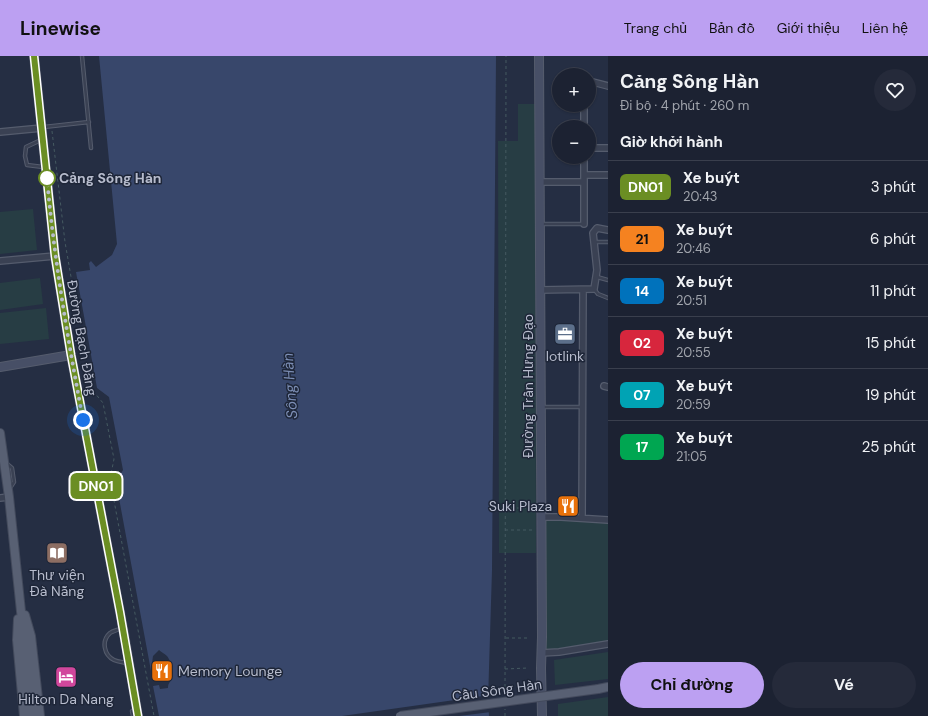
<!DOCTYPE html>
<html lang="vi">
<head>
<meta charset="utf-8">
<style>
	body { margin:0; font-family:"DM Sans",sans-serif; background:#252a3a; color:#f1f3f6; height:100vh; display:flex; flex-direction:column; font-size:15px; white-space:nowrap }
	* { box-sizing:border-box; margin:0 }
	p { font-size:13px; color:#a0a4ac }
	.icon { flex:none; width:22px; height:22px; fill:none; stroke:currentColor; stroke-width:2; stroke-linecap:round; stroke-linejoin:round }
	.map { position:relative; flex:1; overflow:hidden }
	.panel { display:flex; flex-direction:column; background:#1c2232; width:320px }
	.panel>* { flex:none }
	.badge { padding:0 8px; border-radius:6px; font-size:14px; line-height:26px }
	.controls { position:absolute; left:552px; top:12px; display:grid; gap:8px }
	.controls a { display:grid; place-items:center; width:44px; height:44px; border-radius:50%; background:#1c2232; box-shadow:0 1px 3px #0004,0 0 0 1px #3a3f4d; font-size:20px }
	.you { position:absolute; width:20px; height:20px; margin:-10px; border:3px solid #fff; border-radius:50%; background:#1a73e8; box-shadow:0 0 0 6px #1a73e833 }
	.map>.badge { position:absolute; translate:-50% -50%; box-shadow:0 0 0 2px #fff }
	h2 { padding:0 12px; font-size:15px; line-height:36px }
	.round { display:grid; place-items:center; flex:none; width:42px; height:42px; border-radius:21px; background:#252a3a }
	.head { display:flex; align-items:center; justify-content:space-between; height:68px; padding:0 12px }
	h1 { font-size:19px; font-weight:700; line-height:30px }
	.primary-button { display:flex; gap:8px; margin-top:auto; padding:8px 12px }
	.primary-button a { flex:1; height:46px; border-radius:24px; background:#bca0f2; color:#111; font-size:16px; font-weight:700; line-height:46px; text-align:center }
	.primary-button a+a { background:#252a3a; color:#f1f3f6 }
	ul { padding:0; list-style:none }
	li { display:flex; align-items:center; gap:12px; height:52px; padding:0 12px; border-top:1px solid #3a3f4d }
	li div { flex:1 }
	li b { display:block; font-size:15px }
	li em { font-style:normal }
	li .badge { min-width:44px; font-weight:700; text-align:center }
	header { display:flex; align-items:center; gap:24px; box-sizing:border-box; height:56px; padding:0 20px; background:#bca0f2; color:#111 }
	header strong { font-size:19px }
	nav { display:flex; gap:22px; margin-inline-start:auto; font-size:14px }
	main { display:flex; flex:1; min-height:0 }
	.map>svg:first-child { display:block }
	.green { fill:#273d44 }
	.water { fill:#38476b }
	.pier { fill:#252e43 }
	.lines { fill:none; stroke-linecap:round; stroke-linejoin:round }
	.lane-casing { stroke:#555c6d; stroke-width:4.5 }
	.street-casing { stroke:#555c6d; stroke-width:8 }
	.secondary-casing { stroke:#555c6d; stroke-width:10 }
	.primary-casing { stroke:#434a5c; stroke-width:10 }
	.path { stroke:#455a61; stroke-width:1; stroke-dasharray:3 3; stroke-linecap:butt }
	.lane { stroke:#3a4153; stroke-width:2.5 }
	.street { stroke:#3a4153; stroke-width:5.5 }
	.secondary { stroke:#474f66; stroke-width:8 }
	.primary { stroke:#586073; stroke-width:8 }
	.primary-bridge-casing { stroke:#434a5c; stroke-width:10; stroke-linecap:butt }
	.primary-bridge { stroke:#586073; stroke-width:8 }
	.line-casing { stroke:#fff; stroke-width:9 }
	.line { stroke:#6b8e23; stroke-width:6 }
	.walk { stroke:#b7bccd; stroke-width:4; stroke-dasharray:0 7.2 }
	.stop-dot { fill:#fff; stroke:#6b8e23; stroke-width:2 }
	.labels { text-anchor:middle; dominant-baseline:central; stroke-width:3; stroke-linejoin:round; paint-order:stroke }
	.stop-label { font-size:14px; font-weight:bold; fill:#b7bccd; stroke:#1e2638; text-anchor:start }
	.street-label { font-size:14px; fill:#b7bccd; stroke:#1e2638 }
	.poi-label { font-size:14px; fill:#b7bccd; stroke:#1e2638 }
	.water-label { font-size:15px; font-style:italic; fill:#7c8eb5; stroke:#1e2638 }
</style>
</head>
<body>
<header>
<strong>Linewise</strong>
<nav><a>Trang chủ</a><a>Bản đồ</a><a>Giới thiệu</a><a>Liên hệ</a></nav>
</header>
<main>
<div class="map">
<svg width="608" height="660" viewBox="0 0 608 660">
	<rect width="100%" height="100%" fill="#252e43"/>
	<!-- green -->
	<path class="green" d="M518 48H535L536 497H499L498 85H518Z
		M33 153 37 194 0 198V156Z
		M40 222 43 248 0 254V227Z
		M46 252 49 283 0 288V257Z
		M541 461 608 465V587L541 597Z
		M608 596V623L555 629 554 604Z
		M608 641V660H558V648Z"/>
	<!-- water -->
	<path class="water" d="M99 0H496L492 514 488 645 489 660H159L153 630 159 629 160 633 168 632C168 627 170 627 171 623 174 616 171 605 167 600 165 598 161 596 159 594L153 600 151 615 116 426 123 414 109 341 97 332 76 216 90 214 89 207 91 205 96 211 112 199 117 188Z"/>
	<!-- pier -->
	<path class="pier" d="M490 639 491 656 459 660H342Z"/>
	<g class="lines">
		<!-- lane casing -->
		<g class="lane-casing">
			<path id="lane" d="M82 0 91 92
				M44 71 89 66
				M41 84 26 91 25 100 27 109 43 111
				M542 168H583
				M594 186H608
				M597 221 608 224
				M594 233 598 238 608 242
				M541 351H582
				M6 407 12 412 14 426 10 432
				M122 572C118 574 113 575 110 577 101 585 104 599 114 604 118 606 123 606 127 607
				M133 660 132 655 135 653"/>
		</g>
		<!-- street casing -->
		<g class="street-casing">
			<path id="street" d="M589 25 608 30
				M584 49V71
				M0 76 42 72
				M589 92H608
				M584 119H608
				M541 126H584
				M584 168V101
				M0 205 55 200
				M540 234 594 233 597 214 593 177 597 172 608 174
				M604 330 608 331
				M0 442 9 441
				M541 461H561L608 464
				M582 462 583 234
				M541 597 559 596 608 588"/>
		</g>
		<!-- secondary casing -->
		<g class="secondary-casing">
			<path id="secondary" d="M539 0 542 581 541 612 542 660
				M0 311 71 299"/>
		</g>
		<!-- primary casing -->
		<g class="primary-casing">
			<path id="primary" d="M34 0 55 200 71 299 123 572 138 660
				M0 377 9 441 32 660
				M25 559 31 580 40 660
				M18 563 17 584 24 660
				M598 633 608 631"/>
		</g>
		<!-- path -->
		<path class="path" d="M52 75 65 186 90 331 103 347 114 403 110 423 154 660
			M505 452H533
			M505 474H533
			M506 582H530
			M505 613 528 612
			M505 637 506 0
			M505 660V653"/>
		<!-- lane -->
		<use href="#lane" class="lane"/>
		<!-- street -->
		<use href="#street" class="street"/>
		<!-- secondary -->
		<use href="#secondary" class="secondary"/>
		<!-- primary -->
		<use href="#primary" class="primary"/>
		<!-- primary-bridge casing -->
		<g class="primary-bridge-casing">
			<path id="primary-bridge" d="M400 660 598 633"/>
		</g>
		<!-- primary-bridge -->
		<use href="#primary-bridge" class="primary-bridge"/>
	</g>
	<g class="lines">
		<!-- line casing -->
		<g class="line-casing">
			<path id="line" d="M34 0 55 200 71 299 120 556 138 660"/>
		</g>
		<!-- line -->
		<use href="#line" class="line"/>
		<!-- walk -->
		<path class="walk" d="M47 122C54 203 68 284 83 364"/>
	</g>
	<!-- icons -->
	<defs>
		<g id="office-square" transform="scale(1.15)"><rect x="-9" y="-9" width="18" height="18" rx="4" fill="#5c6f8a" stroke="#1e2638"/><path d="M-6-3h4V-5.5h4V-3h4V5H-6ZM-1-4.5V-3h2v-1.5ZM-6 0V1H6V0Z" fill="#fff"/></g>
		<g id="restaurant-square" transform="scale(1.15)"><rect x="-9" y="-9" width="18" height="18" rx="4" fill="#e8710a" stroke="#1e2638"/><path d="M-5-6h1v4h1v-4h1v4h1v-4h1v5L-1.5 .5V6h-2V.5L-5-1ZM5-6V6H3V1.5H1.5Q1.5-4 5-6Z" fill="#fff"/></g>
		<g id="library-square" transform="scale(1.15)"><rect x="-9" y="-9" width="18" height="18" rx="4" fill="#8d6e63" stroke="#1e2638"/><path d="M-6-4Q-3-5.5-.7-3.5V5Q-3 3-6 4ZM6-4Q3-5.5 .7-3.5V5Q3 3 6 4Z" fill="#fff"/></g>
		<g id="hotel-square" transform="scale(1.15)"><rect x="-9" y="-9" width="18" height="18" rx="4" fill="#d1479c" stroke="#1e2638"/><path d="M-6-4.5h1.5V1H6V5H4.5V3h-9V5H-6ZM-4 0a1.8 1.8 0 1 1 3.6 0ZM.5 0V-2.5h3Q6-2.5 6 0Z" fill="#fff"/></g>
	</defs>
	<g fill-rule="evenodd">
		<use href="#office-square" x="565" y="278"/>
		<use href="#restaurant-square" x="568" y="450"/>
		<use href="#library-square" x="57" y="497"/>
		<use href="#restaurant-square" x="162" y="615"/>
		<use href="#hotel-square" x="66" y="621"/>
	</g>
	<!-- markers -->
	<circle class="stop-dot" cx="47" cy="122" r="8"/>
	<g class="labels">
		<!-- stop labels -->
		<g class="stop-label">
			<text x="59" y="122">Cảng Sông Hàn</text>
		</g>
		<!-- street labels -->
		<g class="street-label">
			<text transform="translate(82 282) rotate(80)">Đường Bạch Đằng</text>
			<text transform="translate(528 330) rotate(-90)">Đường Trần Hưng Đạo</text>
			<text transform="translate(497 634) rotate(-8)">Cầu Sông Hàn</text>
		</g>
		<!-- poi labels -->
		<g class="poi-label">
			<text x="565" y="300">Iotlink</text>
			<text x="552" y="450" text-anchor="end">Suki Plaza</text>
			<text x="57" y="519">Thư viện<tspan x="57" dy="16">Đà Nẵng</tspan></text>
			<text x="178" y="615" text-anchor="start">Memory Lounge</text>
			<text x="66" y="643">Hilton Da Nang</text>
		</g>
		<!-- water labels -->
		<g class="water-label">
			<text transform="translate(290 330) rotate(-94)">Sông Hàn</text>
		</g>
	</g>
</svg>
<div class="controls">
<a>+</a>
<a>−</a>
</div>
<div class="you" style="left:83px;top:364px"></div>
<b class="badge" style="left:96px;top:430px;background:#6b8e23;color:#fff">DN01</b>
</div>
<section class="panel">
<div class="head"><div><h1>Cảng Sông Hàn</h1><p>Đi bộ · 4 phút · 260 m</p></div><a class="round"><svg class="icon" aria-label="heart" viewBox="0 0 24 24"><path d="M12 20l-8-8c-3-5 5-10 8-4 3-6 11-1 8 4z"/></svg></a></div>
<h2>Giờ khởi hành</h2>
<ul>
<li><span class="badge" style="background:#6b8e23;color:#fff">DN01</span><div><b>Xe buýt</b><p>20:43</p></div><em>3 phút</em></li>
<li><span class="badge" style="background:#f58220;color:#111">21</span><div><b>Xe buýt</b><p>20:46</p></div><em>6 phút</em></li>
<li><span class="badge" style="background:#0072bc;color:#fff">14</span><div><b>Xe buýt</b><p>20:51</p></div><em>11 phút</em></li>
<li><span class="badge" style="background:#d7263d;color:#fff">02</span><div><b>Xe buýt</b><p>20:55</p></div><em>15 phút</em></li>
<li><span class="badge" style="background:#00a3b4;color:#fff">07</span><div><b>Xe buýt</b><p>20:59</p></div><em>19 phút</em></li>
<li><span class="badge" style="background:#00a651;color:#fff">17</span><div><b>Xe buýt</b><p>21:05</p></div><em>25 phút</em></li>
</ul>
<div class="primary-button"><a>Chỉ đường</a><a>Vé</a></div>
</section>
</main>
</body>
</html>
